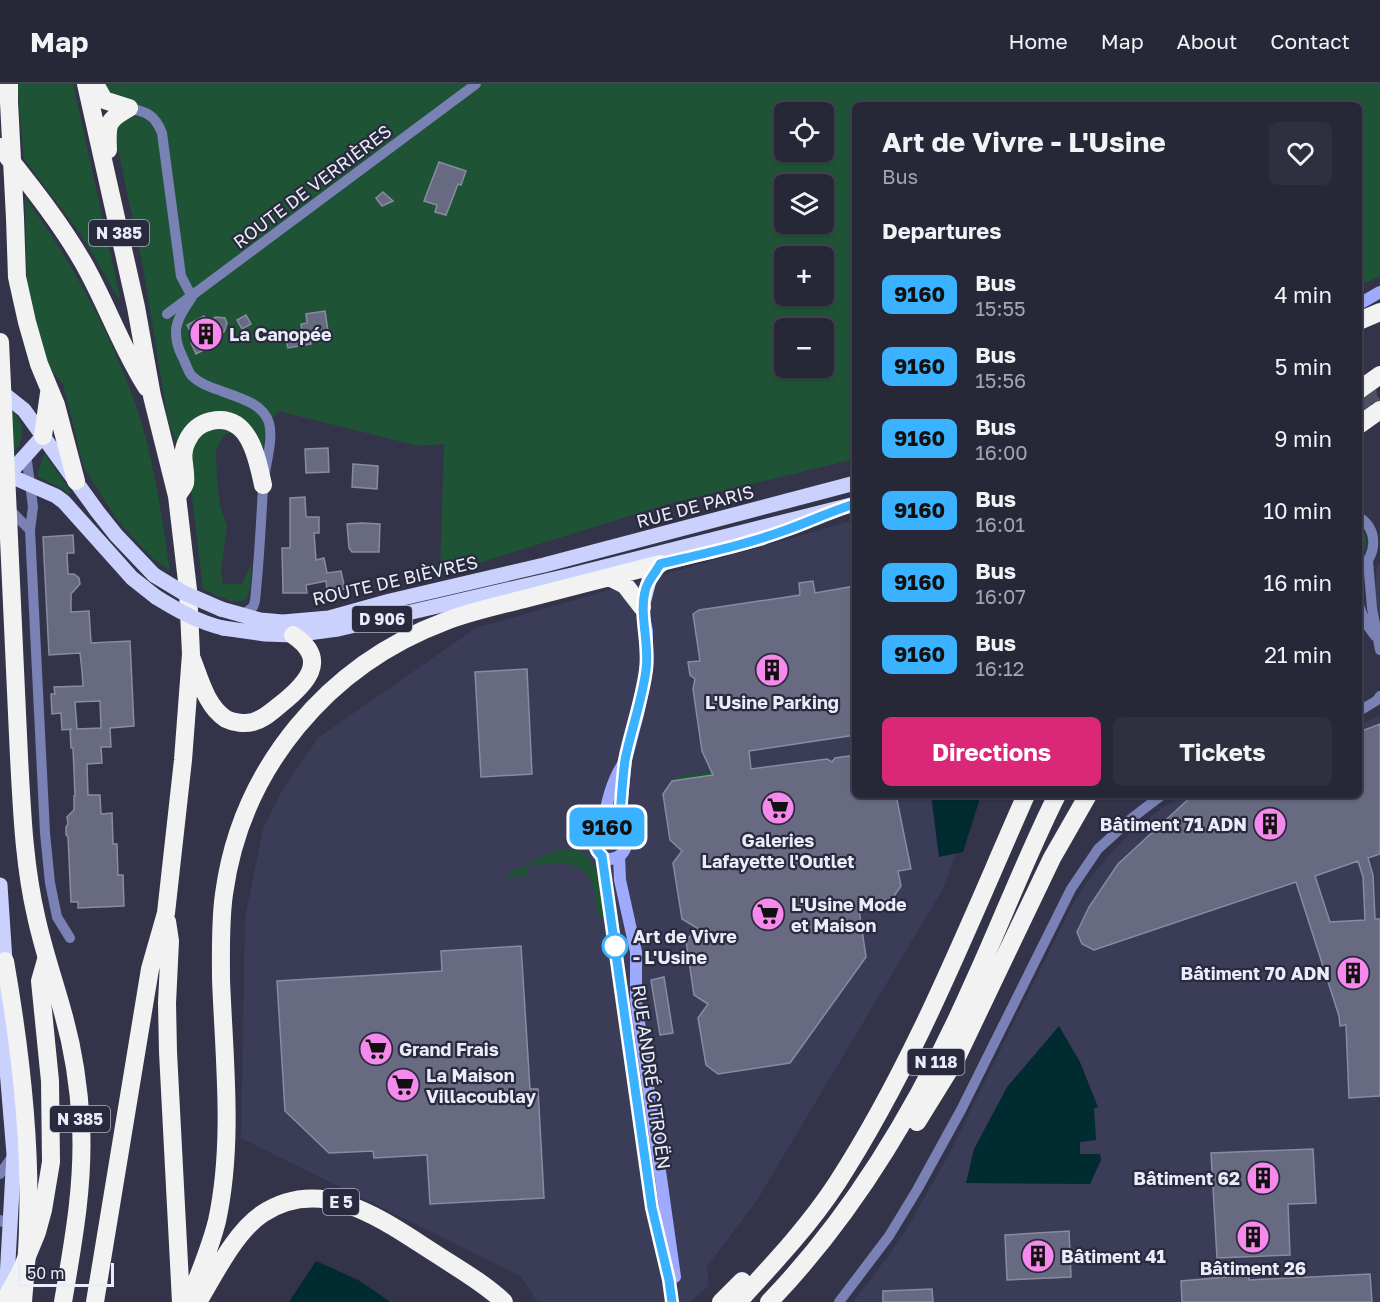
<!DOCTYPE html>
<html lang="en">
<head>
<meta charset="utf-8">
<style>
	body { margin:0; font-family:"Golos Text",sans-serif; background:#2e2f3f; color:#f1f3f6; height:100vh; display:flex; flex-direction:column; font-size:22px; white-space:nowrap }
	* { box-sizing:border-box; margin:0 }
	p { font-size:20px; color:#a4a5ad }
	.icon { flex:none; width:33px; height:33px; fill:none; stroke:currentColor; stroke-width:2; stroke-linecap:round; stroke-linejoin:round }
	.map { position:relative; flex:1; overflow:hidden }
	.details { position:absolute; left:852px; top:18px; width:510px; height:696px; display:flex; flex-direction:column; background:#262737; border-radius:9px; box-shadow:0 2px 4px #0004,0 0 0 2px #424452 }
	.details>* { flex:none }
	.badge { padding:0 12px; border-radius:9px; font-size:21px; line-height:39px }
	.tools { position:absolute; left:774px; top:18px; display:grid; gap:12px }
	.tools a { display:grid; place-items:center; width:60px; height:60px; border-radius:9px; background:#262737; box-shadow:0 2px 4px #0004,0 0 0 2px #424452; font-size:30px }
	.scale { position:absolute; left:18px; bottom:15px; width:96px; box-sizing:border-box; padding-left:6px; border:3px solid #eaecf9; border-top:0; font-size:16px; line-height:21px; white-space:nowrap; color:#eaecf9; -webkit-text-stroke:4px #292a3e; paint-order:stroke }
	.map>.badge { position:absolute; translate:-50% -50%; box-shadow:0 0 0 3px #fff }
	h2 { padding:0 30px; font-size:22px; line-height:54px }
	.round { display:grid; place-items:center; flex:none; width:63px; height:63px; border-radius:9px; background:#2e2f3f }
	.overview { display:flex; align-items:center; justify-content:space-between; height:102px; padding:0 30px }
	h1 { font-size:28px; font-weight:700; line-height:45px }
	.action { display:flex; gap:12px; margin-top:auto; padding:12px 30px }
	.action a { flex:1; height:69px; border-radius:9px; background:#db2777; color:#fff; font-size:24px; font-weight:700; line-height:69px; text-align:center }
	.action a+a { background:#2e2f3f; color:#f1f3f6 }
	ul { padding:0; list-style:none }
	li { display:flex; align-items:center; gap:18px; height:72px; padding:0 30px }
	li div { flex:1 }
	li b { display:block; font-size:22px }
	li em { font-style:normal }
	li .badge { min-width:66px; font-weight:700; text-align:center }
	header { display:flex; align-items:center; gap:36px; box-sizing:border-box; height:84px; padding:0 30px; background:#262737; border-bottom:2px solid #424452 }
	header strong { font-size:28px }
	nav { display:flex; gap:33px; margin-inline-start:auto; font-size:21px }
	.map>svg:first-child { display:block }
	.built { fill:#3b3c57 }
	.green { fill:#1f5336; fill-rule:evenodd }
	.water { fill:#002b31 }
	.building { fill:#686a82; stroke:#898ba3; stroke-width:1.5; fill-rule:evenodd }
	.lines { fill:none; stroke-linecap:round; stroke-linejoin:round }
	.secondary-tunnel { stroke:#4e5063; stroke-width:12; stroke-dasharray:12 6; stroke-linecap:butt }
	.highway-tunnel { stroke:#4e5063; stroke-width:18; stroke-dasharray:18 9; stroke-linecap:butt }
	.street { stroke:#7981b5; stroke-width:10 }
	.secondary { stroke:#9eaafe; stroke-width:12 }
	.primary { stroke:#c9d1fc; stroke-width:15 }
	.highway { stroke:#f2f2f2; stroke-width:18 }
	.primary-bridge { stroke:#c9d1fc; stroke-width:15 }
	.highway-bridge { stroke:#f2f2f2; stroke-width:18 }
	.line-casing { stroke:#fff; stroke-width:14 }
	.line { stroke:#3bb2ff; stroke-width:9 }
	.stop-dot { fill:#fff; stroke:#3bb2ff; stroke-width:3 }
	.labels { text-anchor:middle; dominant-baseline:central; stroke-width:4.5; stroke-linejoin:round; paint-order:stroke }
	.shield { fill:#292a3e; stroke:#b0b2c1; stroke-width:1.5 }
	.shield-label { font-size:16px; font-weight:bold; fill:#eaecf9 }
	.street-label { font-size:18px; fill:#eaecf9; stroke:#292a3e }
	.poi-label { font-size:18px; font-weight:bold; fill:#eaecf9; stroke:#292a3e; text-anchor:start }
	.stop-label { font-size:18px; font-weight:bold; fill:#eaecf9; stroke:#292a3e; text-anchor:start }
</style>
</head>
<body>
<header>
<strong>Map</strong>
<nav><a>Home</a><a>Map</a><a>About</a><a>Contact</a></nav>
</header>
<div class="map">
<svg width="1380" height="1218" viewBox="0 0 1380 1218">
	<rect width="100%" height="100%" fill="#333449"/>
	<!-- built -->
	<path class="built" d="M855 436V711H976L944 803 756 1118 707 1182 709 1202 689 1218H538L520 1192 241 1054 245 834 263 745 284 703 319 653 476 544Z
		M1380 478V532L1375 515 1376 486Z
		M1380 631V1218H853L889 1171 906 1146 949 1070 1074 818 1090 794 1112 768 1131 748 1162 724 1184 711H1359V641Z"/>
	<!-- green -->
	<path class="green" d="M17 0H73L120 213 118 214 82 152 24 75Z
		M104 0H1380V192L1359 202V21H855V375L668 420 440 491 444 360 419 362 278 327 266 342 262 377 226 330 177 360 168 337 143 183ZM784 28H824V68H784ZM784 100H824V140H784ZM784 172H824V212H784ZM784 244H824V284H784Z
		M25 113C73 180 113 252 139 331 155 381 162 435 170 487L153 475 118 437 84 384 63 300 48 282 37 251 27 199Z
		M11 325C27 340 26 358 10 372Z
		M220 344 231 348 224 351 216 366 217 396 220 421 227 442 221 487 223 500H242L251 481C252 528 241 523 203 505L188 378C193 358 197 346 220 344Z
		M44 369 71 408 70 410H67L64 406 37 392Z
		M1359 441C1369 452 1369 464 1359 475Z
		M738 683 739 688 672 697 679 692Z
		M574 765C602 774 600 807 604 831L597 832C596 821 596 809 592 799 581 772 548 780 527 782V792L509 793 507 790 556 766Z"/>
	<!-- water -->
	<path class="water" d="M931 711H981L963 768 939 773Z
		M1059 942 1080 978 1098 1023 1094 1024 1096 1056 1080 1058V1070H1100L1101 1076 1090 1100 966 1099 974 1065 1007 1003Z
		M316 1177 360 1197 390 1218H289Z"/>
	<!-- building -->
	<path class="building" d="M439 78 466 87 461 101 458 100 446 131 435 128 437 121 424 117Z
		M383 108 393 117 382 122 376 114Z
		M325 227 328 247 309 250 311 260 288 264 285 252 302 248 301 240 307 239 306 230Z
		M246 231 251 240 242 245 237 236Z
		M204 232 207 238 216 233 225 234 227 239 224 248 216 252 219 258 196 270 191 259 195 256 187 241Z
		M328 364 329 388 306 389 305 365Z
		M353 380 378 382 377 405 352 403Z
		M305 413 306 433H319V449H314L316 476 324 474 327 489 341 487 345 505 327 508 326 497 306 501 307 509H283L282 464H290V414Z
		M362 439 380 440 379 468H352L349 464 347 440Z
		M73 451 74 469H67L68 490H74L79 494 80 500 71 510V528L89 527 91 559 130 557 134 642 110 644 111 663H101L102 679 87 680 88 711H100L101 730 112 729 113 760H117L118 791H123L124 822 78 824V818H71L68 753 66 751V743L68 740 67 733 74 726V712H75L73 664H71L70 645H72L62 646 61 629 52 630 51 610H55L54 603 83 602 82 587 80 569 49 571 43 453ZM100 617 101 644 77 645 75 618Z
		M813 497 815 509 855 502V651L749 667 751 685 827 675 832 678 835 674 855 671V711H896L911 785 898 787 901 802 892 815 858 819 866 873 790 979 718 990 706 981 698 934 708 920 694 911 686 857 697 844 682 835 673 779 682 767 670 756 663 710 672 697 713 691 702 667 693 605 695 595 690 591 688 578 700 577 693 530 699 526 800 511 799 499Z
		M527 585 532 690 481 693 475 588Z
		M1380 640V770L1368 774 1373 791 1375 835H1380V1012L1349 1014 1346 941 1340 942 1339 932 1296 798 1094 866 1082 860 1077 848 1089 823 1118 780 1193 711H1359V648ZM1358 777 1363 793 1365 836 1330 838 1315 792Z
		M521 862 530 1005H538L544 1114 430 1120 427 1071 374 1074 373 1067 329 1069 285 1027 277 897 442 887 441 867Z
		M664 893 673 949 660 951 651 896Z
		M1313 1065 1316 1119 1288 1120 1290 1171 1217 1174 1211 1069Z
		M1069 1147 1071 1193 1007 1196 1005 1151Z
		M1370 1190 1372 1218H1182L1181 1197 1249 1191V1196Z
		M932 1205 933 1218H883V1207Z"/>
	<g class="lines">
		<!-- secondary-tunnel -->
		<path class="secondary-tunnel" d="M1359 321 1380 319"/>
		<!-- highway-tunnel -->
		<path class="highway-tunnel" d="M1359 312 1380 309"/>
		<!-- street -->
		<path class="street" d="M129 24C147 28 155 31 162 49L181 192 192 213C177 234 170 247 182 272 185 277 188 288 192 292 211 311 261 310 269 339 274 357 264 384 263 403 261 441 259 479 255 517L253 523 241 532
			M167 230 476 0
			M26 370 33 423 30 446 45 749 50 799 57 833 70 854
			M7 423 30 446
			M1359 433C1379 446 1377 472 1359 485
			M1368 477 1372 524 1380 566
			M1359 522 1367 541 1375 552
			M1359 627 1376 617 1380 612
			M0 1090 12 1073
			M0 1136V1138
			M839 1218 889 1152 917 1106 961 1026 1071 805 1098 765 1132 734 1162 711"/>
		<!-- secondary -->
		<path class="secondary" d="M1359 220 1380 208
			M594 759a16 16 0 1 1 32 0a16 16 0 1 1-32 0Z
			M604 744C605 721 612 696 625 677
			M619 745 626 676 638 630 647 584V547L642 523
			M602 772 652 1123 669 1196 672 1218
			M619 772 620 796 636 868V917L675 1193"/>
		<!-- primary -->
		<path class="primary" d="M0 307 24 326 97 427 116 451 154 491
			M8 391 56 412 64 418 132 494 156 513
			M1 393 8 391 43 352
			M642 523 649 496 660 480 762 454
			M221 525 260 536 283 538 329 534 390 517 544 481 855 399
			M223 544 265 550 293 551 338 545 572 491 855 420
			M0 801 5 877 2 887
			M0 902 14 1070 6 1213"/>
		<!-- highway -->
		<path class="highway" d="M86 0 136 223 152 312 177 412 188 506 191 570 183 676 166 829 150 885 95 1218
			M95 0 104 16 129 24
			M9 18V0
			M0 63C30 101 60 138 84 180 107 221 122 265 147 304
			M108 66C107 40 106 37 129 24
			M15 134 17 193 27 238 39 280 56 321 76 397
			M1359 237 1380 228
			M1359 306 1380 291
			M1359 341 1380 326
			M43 352 49 309
			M178 411C180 407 184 403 185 399 187 384 179 373 187 357 192 346 199 340 211 337 249 329 257 373 263 401
			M609 493 625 501 642 523
			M192 575C200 595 206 622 226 635 234 639 245 640 253 638 264 635 272 627 281 620 306 600 330 576 293 551
			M19 673C22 727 24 780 36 832 43 865 54 896 63 929 73 964 79 1004 81 1041 84 1101 73 1159 63 1218
			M167 837 170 857 167 919 168 968 181 1218
			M5 877C20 963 31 1053 28 1140 28 1166 25 1192 23 1218
			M917 1038 956 975 1052 774 1088 711
			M188 1218C199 1191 210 1165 217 1137 234 1058 224 975 221 895 221 867 220 838 224 810 241 684 328 581 446 537 472 527 501 521 528 514 572 503 616 491 660 480
			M198 1218C215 1190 235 1148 262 1130 322 1090 383 1136 433 1168 457 1184 483 1198 504 1218
			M721 1218 742 1197
			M738 1218C773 1180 809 1142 837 1099 915 978 968 842 1026 711
			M769 1218C857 1127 921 1017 972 902 1001 839 1026 773 1057 711"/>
		<!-- primary-bridge -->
		<path class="primary-bridge" d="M154 491 182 508 221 525
			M156 513C177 526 198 538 223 544"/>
		<!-- highway-bridge -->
		<path class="highway-bridge" d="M9 18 15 134
			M0 258 19 673
			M4 1218 21 1187 37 1148 43 1126 51 1078 50 997 40 897 46 876"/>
	</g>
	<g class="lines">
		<!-- line casing -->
		<g class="line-casing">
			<path id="line" d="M672 1218 669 1196 652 1124 602 772C586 758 600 737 619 745 621 722 622 698 625 676 631 646 642 617 646 586 650 559 638 529 646 504 649 495 656 488 660 480 702 470 745 461 786 446 809 438 831 427 855 420"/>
		</g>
		<!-- line -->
		<use href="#line" class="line"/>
	</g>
	<!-- icons -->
	<defs>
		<g id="building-disc" transform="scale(1.725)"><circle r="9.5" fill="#f788ec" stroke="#292a3e"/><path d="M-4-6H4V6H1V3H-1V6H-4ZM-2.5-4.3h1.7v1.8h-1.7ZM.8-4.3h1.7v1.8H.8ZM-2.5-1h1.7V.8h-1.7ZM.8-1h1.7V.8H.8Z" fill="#111"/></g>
		<g id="supermarket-disc" transform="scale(1.725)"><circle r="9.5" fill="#f788ec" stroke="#292a3e"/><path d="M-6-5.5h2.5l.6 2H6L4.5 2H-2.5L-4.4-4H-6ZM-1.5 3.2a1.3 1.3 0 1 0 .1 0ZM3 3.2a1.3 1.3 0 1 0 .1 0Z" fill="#111"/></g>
	</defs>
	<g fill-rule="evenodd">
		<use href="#building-disc" x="206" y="250"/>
		<use href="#building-disc" x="772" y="586"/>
		<use href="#supermarket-disc" x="778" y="724"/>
		<use href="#building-disc" x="1270" y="740"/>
		<use href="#supermarket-disc" x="768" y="830"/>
		<use href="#building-disc" x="1353" y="889"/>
		<use href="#supermarket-disc" x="376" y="965"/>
		<use href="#supermarket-disc" x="403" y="1001"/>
		<use href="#building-disc" x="1263" y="1094"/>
		<use href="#building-disc" x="1253" y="1153"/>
		<use href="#building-disc" x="1038" y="1172"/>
	</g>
	<!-- markers -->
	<circle class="stop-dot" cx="615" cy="862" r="12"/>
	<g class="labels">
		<!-- shield labels -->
		<g class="shield">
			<rect x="89" y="136" width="60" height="26" rx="4.5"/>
			<rect x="352" y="522" width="60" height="26" rx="4.5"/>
			<rect x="907.5" y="965" width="57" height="26" rx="4.5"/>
			<rect x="50" y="1022" width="60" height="26" rx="4.5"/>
			<rect x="323" y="1105" width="36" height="26" rx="4.5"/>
		</g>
		<g class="shield-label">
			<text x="119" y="149">N 385</text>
			<text x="382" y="535">D 906</text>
			<text x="936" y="978">N 118</text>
			<text x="80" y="1035">N 385</text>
			<text x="341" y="1118">E 5</text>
		</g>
		<!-- street labels -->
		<g class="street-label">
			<text transform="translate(312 102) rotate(-37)">ROUTE DE VERRIÈRES</text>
			<text transform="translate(695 422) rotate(-15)">RUE DE PARIS</text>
			<text transform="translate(395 496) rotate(-13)">ROUTE DE BIÈVRES</text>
			<text transform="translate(652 993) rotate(82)">RUE ANDRÉ CITROËN</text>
		</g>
		<!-- poi labels -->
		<g class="poi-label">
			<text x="229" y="250">La Canopée</text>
			<text x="772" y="618" text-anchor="middle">L'Usine Parking</text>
			<text x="1247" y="740" text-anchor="end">Bâtiment 71 ADN</text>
			<text x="778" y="756" text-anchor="middle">Galeries<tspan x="778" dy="21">Lafayette l'Outlet</tspan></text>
			<text x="791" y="820">L'Usine Mode<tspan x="791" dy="21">et Maison</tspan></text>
			<text x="1330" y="889" text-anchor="end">Bâtiment 70 ADN</text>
			<text x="399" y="965">Grand Frais</text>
			<text x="426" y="991">La Maison<tspan x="426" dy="21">Villacoublay</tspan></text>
			<text x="1240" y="1094" text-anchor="end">Bâtiment 62</text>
			<text x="1061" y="1172">Bâtiment 41</text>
			<text x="1253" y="1184" text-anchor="middle">Bâtiment 26</text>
		</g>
		<!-- stop labels -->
		<g class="stop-label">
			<text x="633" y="852">Art de Vivre<tspan x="633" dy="21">- L'Usine</tspan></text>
		</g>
	</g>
</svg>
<div class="tools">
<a><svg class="icon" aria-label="locate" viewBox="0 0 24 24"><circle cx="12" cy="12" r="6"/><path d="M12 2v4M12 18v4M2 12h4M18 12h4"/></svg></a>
<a><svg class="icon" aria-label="layers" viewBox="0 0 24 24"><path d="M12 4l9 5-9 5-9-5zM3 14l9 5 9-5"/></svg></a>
<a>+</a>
<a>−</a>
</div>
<div class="scale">50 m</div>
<b class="badge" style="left:607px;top:743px;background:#3bb2ff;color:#111">9160</b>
<section class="details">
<div class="overview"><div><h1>Art de Vivre - L'Usine</h1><p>Bus</p></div><a class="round"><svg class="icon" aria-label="heart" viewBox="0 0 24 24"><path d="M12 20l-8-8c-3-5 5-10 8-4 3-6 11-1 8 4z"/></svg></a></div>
<h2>Departures</h2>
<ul>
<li><span class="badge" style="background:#3bb2ff;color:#111">9160</span><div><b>Bus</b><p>15:55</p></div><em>4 min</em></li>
<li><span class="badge" style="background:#3bb2ff;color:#111">9160</span><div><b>Bus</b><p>15:56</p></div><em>5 min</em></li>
<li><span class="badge" style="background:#3bb2ff;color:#111">9160</span><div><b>Bus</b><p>16:00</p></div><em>9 min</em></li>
<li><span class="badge" style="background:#3bb2ff;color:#111">9160</span><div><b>Bus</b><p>16:01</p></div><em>10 min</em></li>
<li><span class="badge" style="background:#3bb2ff;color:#111">9160</span><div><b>Bus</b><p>16:07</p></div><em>16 min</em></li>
<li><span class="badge" style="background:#3bb2ff;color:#111">9160</span><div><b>Bus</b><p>16:12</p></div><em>21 min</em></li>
</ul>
<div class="action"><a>Directions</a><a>Tickets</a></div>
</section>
</div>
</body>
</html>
